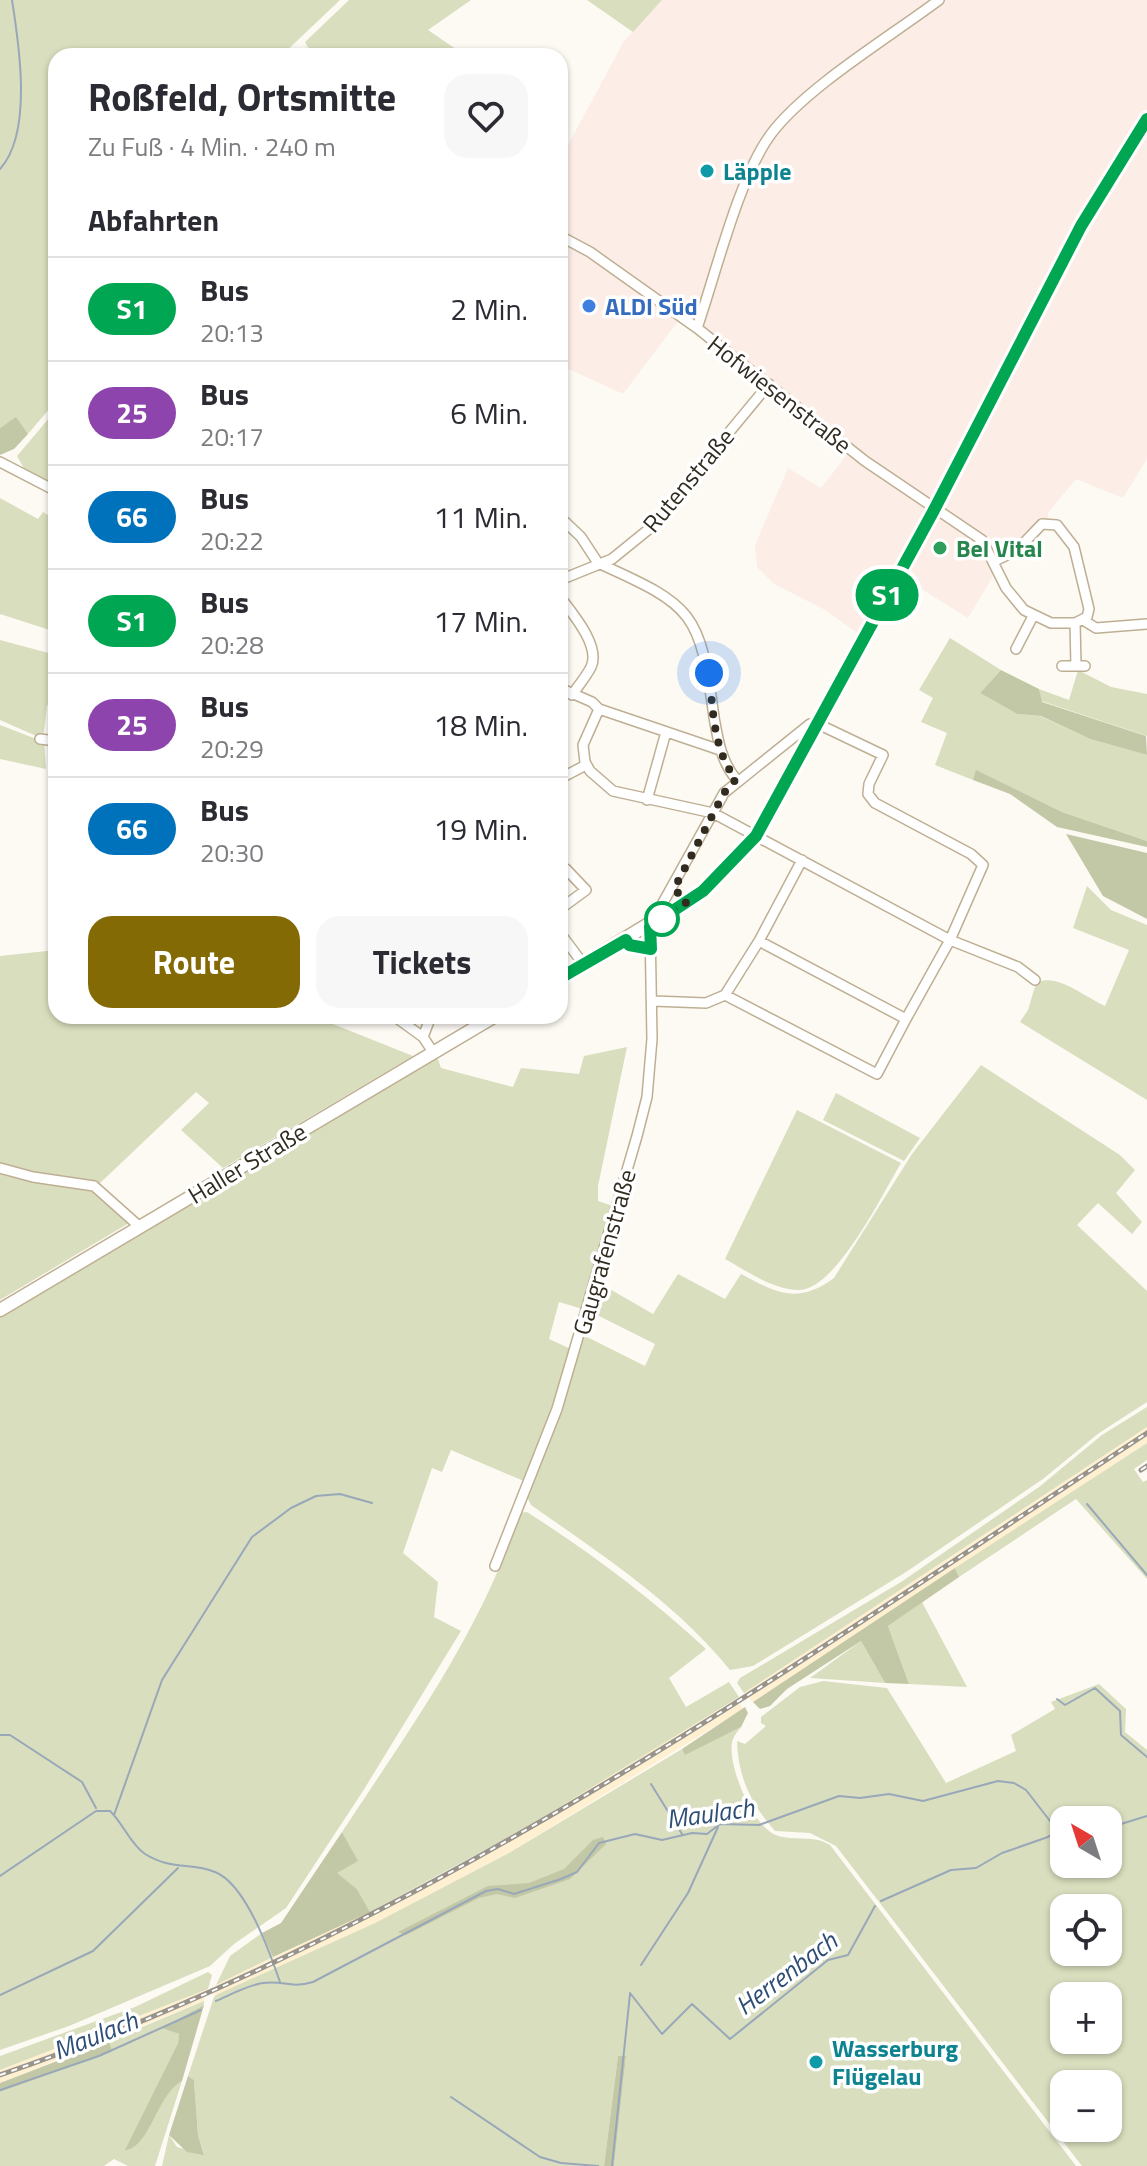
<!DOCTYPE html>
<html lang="de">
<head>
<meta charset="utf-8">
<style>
	body { margin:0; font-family:"Titillium Web",sans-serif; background:#f7f7f7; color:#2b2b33; height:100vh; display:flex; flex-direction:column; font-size:30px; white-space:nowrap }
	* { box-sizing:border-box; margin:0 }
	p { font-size:26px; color:#7c7c81 }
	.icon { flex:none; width:44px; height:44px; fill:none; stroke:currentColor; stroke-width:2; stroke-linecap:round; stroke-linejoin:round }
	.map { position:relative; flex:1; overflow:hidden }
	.drawer { position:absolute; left:48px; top:48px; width:520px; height:976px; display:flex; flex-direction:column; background:#fff; border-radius:24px; box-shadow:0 2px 6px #0004 }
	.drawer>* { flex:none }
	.badge { padding:0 16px; border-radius:26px; font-size:28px; line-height:52px }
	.needle { width:52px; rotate:321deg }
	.fabs { position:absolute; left:1050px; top:1806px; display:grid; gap:16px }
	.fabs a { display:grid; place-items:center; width:72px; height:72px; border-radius:16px; background:#fff; box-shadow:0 2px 6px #0004; font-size:40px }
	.you { position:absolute; width:40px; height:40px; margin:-20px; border:6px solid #fff; border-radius:50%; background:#1a73e8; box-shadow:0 0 0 12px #1a73e833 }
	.map>.badge { position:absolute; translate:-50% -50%; box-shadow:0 0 0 4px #fff }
	h2 { padding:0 40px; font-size:30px; line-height:72px }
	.round { display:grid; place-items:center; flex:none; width:84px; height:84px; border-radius:24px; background:#f7f7f7 }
	.summary { display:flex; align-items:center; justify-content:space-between; height:136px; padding:0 40px }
	h1 { font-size:38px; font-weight:700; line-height:60px }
	.button { display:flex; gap:16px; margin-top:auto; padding:16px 40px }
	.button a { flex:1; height:92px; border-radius:24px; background:#846a05; color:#fff; font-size:32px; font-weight:700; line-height:92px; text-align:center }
	.button a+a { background:#f7f7f7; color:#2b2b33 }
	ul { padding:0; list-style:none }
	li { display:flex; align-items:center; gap:24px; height:104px; padding:0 40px; border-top:2px solid #e1e1e2 }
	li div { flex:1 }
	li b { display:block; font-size:30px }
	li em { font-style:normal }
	li .badge { min-width:88px; font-weight:700; text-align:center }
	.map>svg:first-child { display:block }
	.commercial { fill:#fcede7 }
	.built { fill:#fff0d2 }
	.green { fill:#d9debe; fill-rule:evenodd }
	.forest { fill:#c2c7a5 }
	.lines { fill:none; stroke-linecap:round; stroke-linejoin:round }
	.stream { stroke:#99a8b9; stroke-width:2 }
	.street-casing { stroke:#beaf93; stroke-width:12 }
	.secondary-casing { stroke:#beaf93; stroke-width:15 }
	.street { stroke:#fff; stroke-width:9 }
	.secondary { stroke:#fff; stroke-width:12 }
	.rail-casing { stroke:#98938b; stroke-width:5 }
	.rail { stroke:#fff; stroke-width:2; stroke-dasharray:6; stroke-linecap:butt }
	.line-casing { stroke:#fff; stroke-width:18 }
	.line { stroke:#00a651; stroke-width:12 }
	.walk { stroke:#312b20; stroke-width:8; stroke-dasharray:0 14.4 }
	.culture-dot { fill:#0f9aa8; stroke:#fff; stroke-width:3 }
	.shop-dot { fill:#3f7fe0; stroke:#fff; stroke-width:3 }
	.leisure-dot { fill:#2e9e5b; stroke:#fff; stroke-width:3 }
	.stop-dot { fill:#fff; stroke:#00a651; stroke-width:4 }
	.labels { text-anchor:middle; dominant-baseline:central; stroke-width:7; stroke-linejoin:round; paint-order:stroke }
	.culture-label { font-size:24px; font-weight:bold; fill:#0d838f; stroke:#fff; text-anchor:start }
	.shop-label { font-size:24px; font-weight:bold; fill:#366cbe; stroke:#fff; text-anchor:start }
	.street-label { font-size:24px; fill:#312b20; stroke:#fff }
	.leisure-label { font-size:24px; font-weight:bold; fill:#27864d; stroke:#fff; text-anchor:start }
	.water-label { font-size:26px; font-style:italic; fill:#2e4e76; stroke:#fff }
</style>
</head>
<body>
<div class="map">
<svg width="1147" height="2166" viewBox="0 0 1147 2166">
	<rect width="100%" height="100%" fill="#fdfaf4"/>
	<!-- commercial -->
	<path class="commercial" d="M662 0H1147V459L1123 498 1076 479 1048 513V523L1017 550 995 561V573L968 618 910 582 870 642 825 610 774 584 757 567 755 545 788 468 821 488 849 452 679 320 623 394 560 365V160L624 41Z"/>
	<!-- built -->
	<path class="built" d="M1147 1427V1443L1077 1489 753 1702 744 1693Z
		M736 1699 743 1709 509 1853 375 1923 214 1997 216 1985 455 1868Z
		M208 1989 204 2001 0 2083V2070Z"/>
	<!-- green -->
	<path class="green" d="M0 0H340L281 56H56V401L28 434 16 418 0 428Z
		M349 0H471L428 30 466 56H313L305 42Z
		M587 0H662L633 32Z
		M56 410V487L25 470 17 456Z
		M0 498 38 519 43 512 56 520V632L0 614Z
		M950 638 1001 670 980 693 1017 714 1040 716 1090 739 1147 755V841L1062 812 977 771 973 780 935 765 947 733 921 722 933 698 919 690Z
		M0 640 56 655V689L47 706 43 739 0 720Z
		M1078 670 1111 687 1147 694V736L1041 701 1039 689 1069 700Z
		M0 725 44 742 46 769 0 759Z
		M1087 886 1111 910 1147 925V1100L1020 1022 1028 1010 1036 983C1056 972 1086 998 1105 1006L1129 950 1073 928Z
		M56 950V1016H313L413 1056 223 1168 181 1130 209 1103 196 1092 99 1184 0 1165V956Z
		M627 1047 598 1186V1201L613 1206 586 1310 559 1302 549 1339 573 1350 526 1482 451 1450 442 1472 432 1468 403 1553 438 1582 434 1617 461 1631 363 1791 286 1908 234 1944 210 1966 69 2026 0 2050V1316L437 1056 441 1068 513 1087 521 1068 579 1074 584 1056Z
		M981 1065 1120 1155 1135 1170 1116 1193 1142 1222 1132 1234 1098 1203 1077 1225 1147 1291V1402L1099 1433 1043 1479 906 1572 753 1666 730 1670C675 1602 602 1555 531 1505L527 1497 583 1335 645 1366 655 1344 591 1312 601 1284 653 1314 678 1274 725 1299 741 1274C777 1293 797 1305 834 1278L912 1154Z
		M836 1093 920 1138 904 1161 823 1120Z
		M797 1110 901 1163C883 1193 836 1290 799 1290 773 1290 747 1271 725 1259Z
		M0 1173 85 1187 97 1192 129 1223 0 1300Z
		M1147 1407V1427L744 1693 737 1683 740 1678 901 1582 1039 1487 1102 1435Z
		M1147 1443V1460L1134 1469 1143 1482 1147 1480V1579L1076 1499 959 1577 955 1568Z
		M527 1512C591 1553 650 1597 706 1649L669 1678 686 1707 729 1682 739 1697 527 1827 370 1912 357 1889 336 1873 357 1861 342 1832C407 1733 484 1628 519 1513Z
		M922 1602 967 1687 909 1684 888 1626Z
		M861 1641 885 1683 810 1678Z
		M823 1681 887 1688 946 1783 1016 1751 1011 1735 1055 1709 1051 1702 1099 1684 1126 1709 1125 1732 1147 1750V2166H1082L836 1846 810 1833 775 1831C751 1804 738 1777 737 1741L745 1744 766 1726 761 1723V1717L800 1687ZM1064 1820H1108V1864H1064ZM1064 1908H1108V1952H1064ZM1064 1996H1108V2040H1064ZM1064 2084H1108V2128H1064Z
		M741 1727C737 1732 733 1737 732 1743 728 1767 753 1827 776 1835 795 1842 812 1834 830 1845L1076 2166H614L626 2057 618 2056 604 2166H162L169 2135 177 2147 204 2154 198 2135 194 2080 188 2076 214 1997 218 1994 375 1923 509 1853 682 1749 685 1754Z
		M262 1933 273 1957 216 1985 230 1956Z
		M208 1972 212 1975 208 1989 0 2070V2056L135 2007Z
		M204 2001V2005L163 2028 179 2034 178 2043 126 2149C155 2135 153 2096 182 2081L155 2166H128L114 2159 104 2166H0V2092L111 2050 109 2041Z"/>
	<!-- forest -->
	<path class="forest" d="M16 417 28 434 14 449 0 455V428Z
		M1001 670 1039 689 1042 702 1146 736 1147 755 1090 739 1041 716 1017 714 980 693Z
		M976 770 1062 812 1147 841V847L1057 827 1010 794 973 780Z
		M1066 834 1147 853V919L1103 896Z
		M955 1568 959 1577 888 1626 909 1684 885 1683 861 1641 787 1689 770 1706 760 1709 753 1702Z
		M745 1707 748 1713 741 1727 685 1755 682 1749Z
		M342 1832 358 1861 337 1873 357 1889 370 1912 273 1957 262 1933 281 1923Z
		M603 1837 606 1844 570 1879 515 1898 497 1894 479 1898 406 1935 398 1932 488 1886 529 1883 564 1869 593 1840Z
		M204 2005 182 2081C157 2094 150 2148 125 2150L178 2043 179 2034 162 2028Z
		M109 2041 112 2051 0 2092V2083Z
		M618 2056H626L614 2166H604Z
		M188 2076 194 2080 198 2135 204 2155 187 2152 169 2135Z"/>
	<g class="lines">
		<!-- stream -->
		<path class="stream" d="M0 169C33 133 19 44 12 0
			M1087 1504 1147 1575
			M1057 1699 1065 1705 1095 1688 1120 1711 1121 1735 1147 1757
			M0 1735H10L82 1782 96 1808
			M651 1784 682 1834
			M114 1815 162 1680 252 1537 291 1508 316 1496 340 1494 372 1503
			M1108 1828 1147 1816
			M0 1876 96 1811H110C123 1823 130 1844 145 1854 173 1871 190 1862 215 1872 246 1884 270 1953 280 1982
			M881 1901 951 1870 976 1868 1002 1853 1048 1837 1057 1830
			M641 1965 688 1893 718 1827
			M630 1993 662 2034 692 2004 730 2039 828 1960 848 1955 875 1906
			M0 1995 93 1951 178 1868
			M216 2001C230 1995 248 1985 263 1983 285 1980 289 1989 313 1982L486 1891 498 1889 514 1894 561 1879 577 1872 599 1843 635 1834 662 1840 692 1833 707 1834 720 1824 759 1825 839 1796 860 1798 889 1794 923 1801 998 1781 1014 1783 1026 1790 1057 1830 1064 1833
			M0 2090 99 2056 201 2010
			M451 2097 540 2157 561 2163 598 2166
			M612 2166 630 1994"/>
		<!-- street casing -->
		<g class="street-casing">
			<path id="street" d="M939 0C891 36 805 88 771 134 739 177 716 273 697 328L865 461 982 540 1006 588 1024 610 1051 623H1075L1087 617 1089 609 1074 547 1057 525 1042 524 1017 550 995 561
				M560 236 590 252 697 328
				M0 462 56 491
				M560 517 581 537 598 563
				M598 563C694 606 700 612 714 717 718 740 721 761 736 779
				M560 580 612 559 649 529 769 384
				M560 597C572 613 601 646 591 667 586 677 578 686 572 695
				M1083 620 1096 628 1147 624
				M1075 623 1076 666
				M1016 649 1033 616
				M1062 666H1085
				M560 688 592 702 599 709 720 750
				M599 709 583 745 585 762 590 771 613 791 713 813 950 940 1018 967 1035 980
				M40 739 56 741
				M560 789 563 777 586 765
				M647 800 666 732
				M560 909 586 890 566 869
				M560 933 584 965
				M725 995 877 1074 906 1019
				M653 1001 706 1003 725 995 759 941 802 860
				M394 1016 423 1037
				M431 1016 423 1037 433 1052
				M0 1168 33 1177 94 1186 140 1227
				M495 1566 557 1409 637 1136 647 1097 652 1039 650 926 724 793 810 724H818L883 755 869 784 868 794 875 803 971 854 983 865 950 940 906 1019 759 941"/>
		</g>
		<!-- secondary casing -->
		<g class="secondary-casing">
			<path id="secondary" d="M560 978 703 891 756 836 934 510 1093 205 1147 119
				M0 1310 495 1016"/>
		</g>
		<!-- street -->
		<use href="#street" class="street"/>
		<!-- secondary -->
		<use href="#secondary" class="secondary"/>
		<!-- rail casing -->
		<g class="rail-casing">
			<path id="rail" d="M1141 1470 1147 1466
				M0 2075C421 1930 779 1675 1147 1433"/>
		</g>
		<!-- rail -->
		<use href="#rail" class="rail"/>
	</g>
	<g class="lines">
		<!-- line casing -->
		<g class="line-casing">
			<path id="line" d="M560 978 626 940 629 945 651 949 650 926 703 891 756 836 934 510 1081 226 1147 119"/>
		</g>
		<!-- line -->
		<use href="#line" class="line"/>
		<!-- walk -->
		<path class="walk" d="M662 919 687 902 674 889 724 793 736 779C713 751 713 709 709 673"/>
	</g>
	<!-- markers -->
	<g class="culture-dot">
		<circle cx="707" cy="171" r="8"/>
		<circle cx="816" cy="2062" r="8"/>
	</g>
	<circle class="shop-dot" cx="589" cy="306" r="8"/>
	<circle class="leisure-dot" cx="940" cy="548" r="8"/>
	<circle class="stop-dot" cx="662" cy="919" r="16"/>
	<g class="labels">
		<!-- culture labels -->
		<g class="culture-label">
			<text x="723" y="171">Läpple</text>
			<text x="832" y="2048">Wasserburg<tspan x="832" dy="28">Flügelau</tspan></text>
		</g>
		<!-- shop labels -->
		<g class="shop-label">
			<text x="605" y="306">ALDI Süd</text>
		</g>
		<!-- street labels -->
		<g class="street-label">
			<text transform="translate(780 394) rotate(38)">Hofwiesenstraße</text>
			<text transform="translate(688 480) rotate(-50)">Rutenstraße</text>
			<text transform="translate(247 1163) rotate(-31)">Haller Straße</text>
			<text transform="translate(604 1252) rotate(-74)">Gaugrafenstraße</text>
		</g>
		<!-- leisure labels -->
		<g class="leisure-label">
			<text x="956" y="548">Bel Vital</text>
		</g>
		<!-- water labels -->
		<g class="water-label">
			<text transform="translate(710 1813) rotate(-8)">Maulach</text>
			<text transform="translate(786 1973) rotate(-37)">Herrenbach</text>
			<text transform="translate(95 2035) rotate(-22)">Maulach</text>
		</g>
	</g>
</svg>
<div class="fabs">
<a><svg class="needle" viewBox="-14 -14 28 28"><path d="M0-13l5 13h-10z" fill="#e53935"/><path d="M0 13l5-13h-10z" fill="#7c7c81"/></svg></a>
<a><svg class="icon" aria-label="locate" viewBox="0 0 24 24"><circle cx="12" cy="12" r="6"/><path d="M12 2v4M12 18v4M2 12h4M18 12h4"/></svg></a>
<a>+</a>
<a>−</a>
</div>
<div class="you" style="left:709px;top:673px"></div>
<b class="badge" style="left:887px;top:595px;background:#00a651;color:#fff">S1</b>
<section class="drawer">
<div class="summary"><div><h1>Roßfeld, Ortsmitte</h1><p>Zu Fuß · 4 Min. · 240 m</p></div><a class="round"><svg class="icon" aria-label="heart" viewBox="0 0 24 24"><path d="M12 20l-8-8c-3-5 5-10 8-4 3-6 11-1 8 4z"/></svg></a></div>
<h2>Abfahrten</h2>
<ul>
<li><span class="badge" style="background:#00a651;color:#fff">S1</span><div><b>Bus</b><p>20:13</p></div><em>2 Min.</em></li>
<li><span class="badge" style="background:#8e44ad;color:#fff">25</span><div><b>Bus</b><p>20:17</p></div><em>6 Min.</em></li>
<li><span class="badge" style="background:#0072bc;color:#fff">66</span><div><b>Bus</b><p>20:22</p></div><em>11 Min.</em></li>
<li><span class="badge" style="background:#00a651;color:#fff">S1</span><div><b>Bus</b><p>20:28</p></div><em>17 Min.</em></li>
<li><span class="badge" style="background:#8e44ad;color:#fff">25</span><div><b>Bus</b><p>20:29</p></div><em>18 Min.</em></li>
<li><span class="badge" style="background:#0072bc;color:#fff">66</span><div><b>Bus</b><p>20:30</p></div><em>19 Min.</em></li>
</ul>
<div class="button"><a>Route</a><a>Tickets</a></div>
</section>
</div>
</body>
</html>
